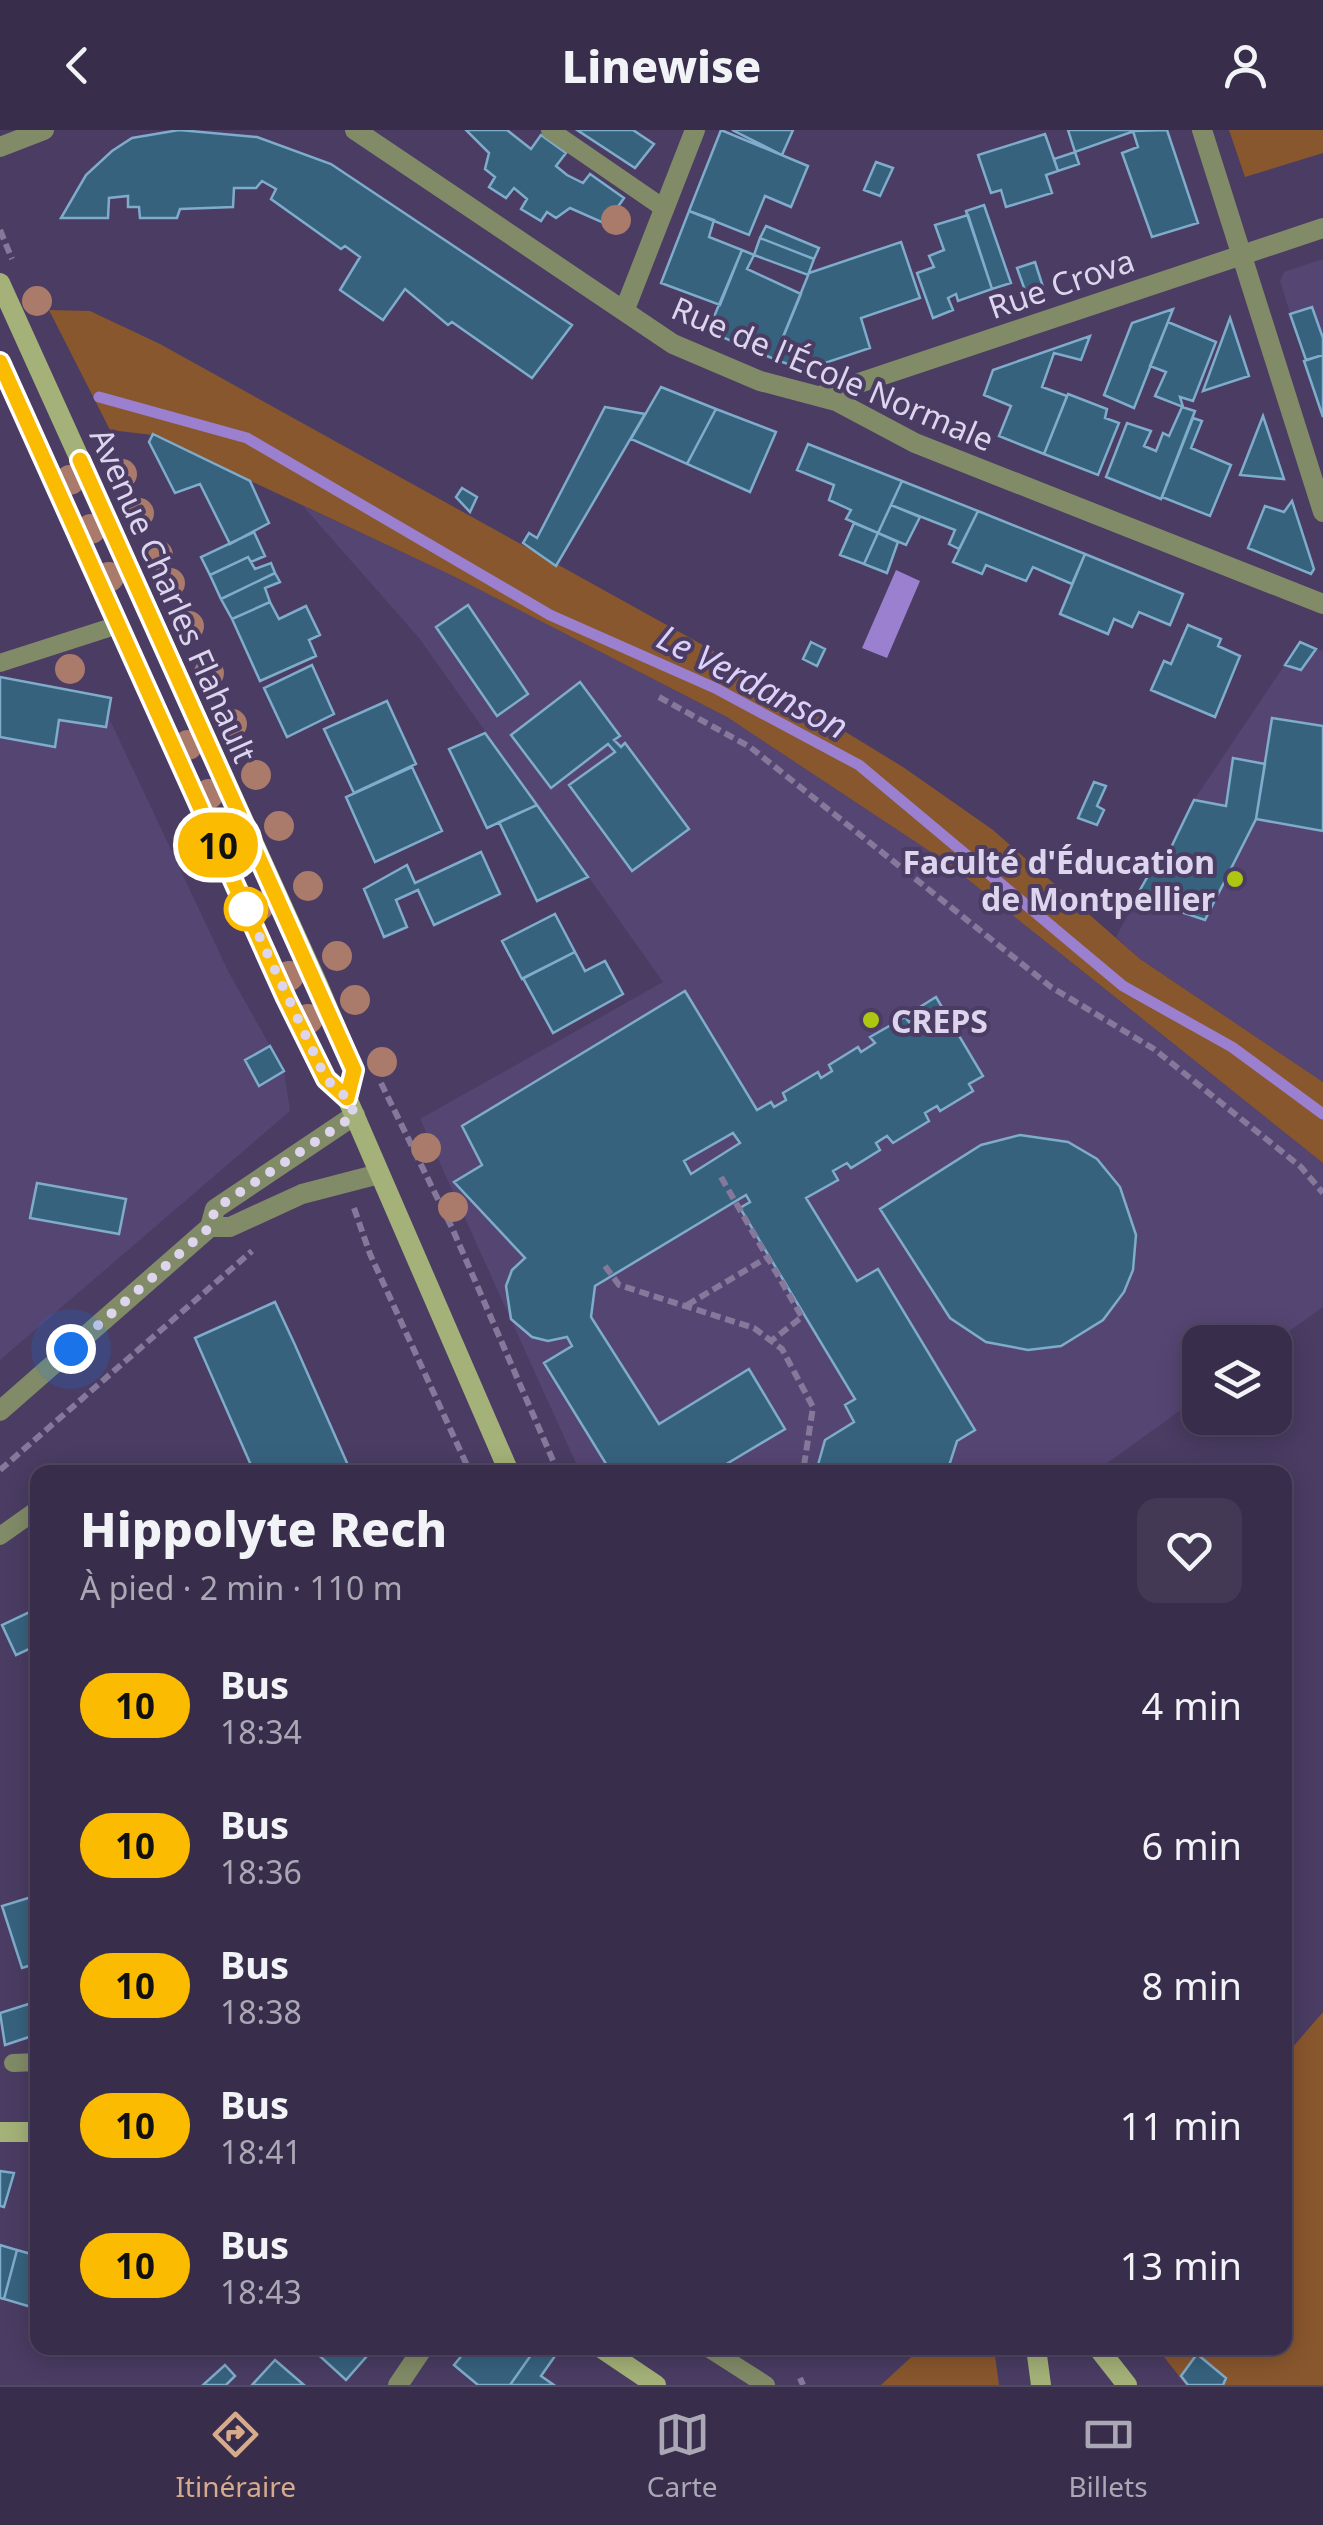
<!DOCTYPE html>
<html lang="fr">
<head>
<meta charset="utf-8">
<style>
	body { margin:0; font-family:"Noto Sans",sans-serif; background:#433954; color:#f1f3f6; height:100vh; display:flex; flex-direction:column; font-size:38px; white-space:nowrap }
	* { box-sizing:border-box; margin:0 }
	p { font-size:32px; color:#aba8b5 }
	.icon { flex:none; width:55px; height:55px; fill:none; stroke:currentColor; stroke-width:2; stroke-linecap:round; stroke-linejoin:round }
	.map { position:relative; flex:1; overflow:hidden }
	.sheet { position:absolute; left:30px; top:1335px; width:1262px; height:890px; display:flex; flex-direction:column; background:#382d4a; border-radius:20px; box-shadow:0 5px 25px #0003,0 0 0 2px #524962 }
	.sheet>* { flex:none }
	.badge { padding:0 20px; border-radius:32px; font-size:35px; line-height:65px }
	.tools { position:absolute; left:1182px; top:1195px; display:grid; gap:20px }
	.tools a { display:grid; place-items:center; width:110px; height:110px; border-radius:20px; background:#382d4a; box-shadow:0 5px 25px #0003,0 0 0 2px #524962; font-size:50px }
	.you { position:absolute; width:50px; height:50px; margin:-25px; border:8px solid #fff; border-radius:50%; background:#1a73e8; box-shadow:0 0 0 15px #1a73e833 }
	.map>.badge { position:absolute; translate:-50% -50%; box-shadow:0 0 0 5px #fff }
	.round { display:grid; place-items:center; flex:none; width:105px; height:105px; border-radius:20px; background:#433954 }
	.overview { display:flex; align-items:center; justify-content:space-between; height:170px; padding:0 50px }
	h1 { font-size:48px; font-weight:800; line-height:75px }
	ul { padding:0; list-style:none }
	li { display:flex; align-items:center; gap:30px; height:140px; padding:0 50px }
	li div { flex:1 }
	li b { display:block; font-size:38px }
	li em { font-style:normal }
	li .badge { min-width:110px; font-weight:700; text-align:center }
	header { display:flex; justify-content:space-between; align-items:center; height:130px; padding:0 50px; background:#382d4a; font-size:45px; font-weight:800 }
	.tabs { display:flex; justify-content:space-around; align-items:center; height:140px; border-top:2px solid #524962; background:#382d4a; font-size:28px; color:#aba8b5 }
	.tabs a { display:grid; justify-items:center; gap:5px }
	.tabs .on { color:#d6ab8b }
	.map>svg:first-child { display:block }
	.built { fill:#554573 }
	.green { fill:#89572e }
	.water { fill:#9a80ce }
	.lines { fill:none; stroke-linecap:round; stroke-linejoin:round }
	.stream { stroke:#9a80ce; stroke-width:11 }
	.building { fill:#37627e; stroke:#7faccb; stroke-width:2.5; fill-rule:evenodd }
	.path { stroke:#84799a; stroke-width:6; stroke-dasharray:10 5; stroke-linecap:butt }
	.service { stroke:#828b67; stroke-width:18 }
	.minor { stroke:#828b67; stroke-width:20 }
	.secondary { stroke:#a4b178; stroke-width:20 }
	.tree { fill:#aa7a6a }
	.line-casing { stroke:#fff; stroke-width:22 }
	.line { stroke:#fabb00; stroke-width:15 }
	.walk { stroke:#dcd5ed; stroke-width:10; stroke-dasharray:0 18 }
	.poi-dot { fill:#acc611; stroke:#4a3c63; stroke-width:4 }
	.stop-dot { fill:#fff; stroke:#fabb00; stroke-width:5 }
	.labels { text-anchor:middle; dominant-baseline:central; stroke-width:8; stroke-linejoin:round; paint-order:stroke }
	.street-label { font-size:32px; fill:#dcd5ed; stroke:#4a3c63 }
	.poi-label { font-size:32px; font-weight:bold; fill:#dcd5ed; stroke:#4a3c63; text-anchor:end }
	.water-label { font-size:35px; font-style:italic; fill:#ddd0fa; stroke:#4a3c63 }
</style>
</head>
<body>
<header><svg class="icon" aria-label="back" viewBox="0 0 24 24"><path d="M15 5l-7 7 7 7"/></svg>Linewise<svg class="icon" aria-label="person" viewBox="0 0 24 24"><circle cx="12" cy="8" r="4"/><path d="M4 21q1-7 8-7t8 7"/></svg></header>
<div class="map">
<svg width="1323" height="2255" viewBox="0 0 1323 2255">
	<rect width="100%" height="100%" fill="#4a3c63"/>
	<!-- built -->
	<path class="built" d="M1323 129V287L1280 151 1284 142Z
		M303 376 451 445 727 587 946 732 1323 1033V1177L1274 1212H1200V1266L1095 1342H580L420 989 663 852 419 508Z
		M1300 512 1323 521V952L1140 829 1116 807 1157 730 1164 731 1194 670Z
		M0 547 108 586 228 841 284 941 290 981 0 1230Z"/>
	<!-- green -->
	<path class="green" d="M1229 0H1323V23L1245 47Z
		M49 180 90 181 160 214 710 519 903 637 993 700 1140 829 1323 952V1033L946 732 727 587 451 445 153 305 110 300Z
		M1323 1882V2255H1186L1157 2218H1285V1926Z
		M921 2218H994L999 2255H881Z"/>
	<!-- water -->
	<path class="water" d="M896 440 920 451 887 528 862 518Z"/>
	<g class="lines">
		<!-- stream -->
		<path class="stream" d="M99 267 247 308 550 485 715 558 859 635 1123 856 1232 917 1323 984"/>
	</g>
	<!-- building -->
	<path class="building" d="M179 0 257 7 331 34 572 195 532 248 452 192 448 195 405 159 383 190 340 160 360 127 345 116 341 119 271 69 276 59 262 51 256 58H234L233 77 180 79 177 88H140L139 77H128V66L109 68 108 88H61L86 45 112 21 132 8Z
		M466 0H507L531 19 541 5 566 23 556 36 567 45 583 53 590 44 624 68 606 94 570 78 556 88 547 82 541 91 521 79 527 69 514 58 506 68 489 57 495 47 485 39 489 23Z
		M577 0H633L654 14 635 38Z
		M721 0 808 36 791 77 765 66 749 105 689 81Z
		M732 0H793L782 25Z
		M1068 0H1137L1075 22Z
		M1167 0 1198 93 1152 107 1122 23 1138 17 1133 1Z
		M1045 4 1058 41 1046 45 1052 63 1006 77 1001 60 991 63 978 25Z
		M1075 22 1079 34 1058 41 1054 29Z
		M876 32 893 38 880 66 864 60Z
		M984 75 1011 153 992 159 966 81Z
		M689 81 714 90 709 107 742 120 720 175 661 153Z
		M968 85 992 159 958 171 956 164 948 168 953 180 933 188 917 143 934 137 929 126 944 120 935 95Z
		M766 96 819 118 814 129 760 108Z
		M760 108 814 129 808 145 754 125Z
		M901 112 920 168 861 188 870 218 804 240 774 229 809 143Z
		M742 120 754 125 747 139 801 164 774 229 708 201Z
		M1035 132 1044 160 1027 166 1017 138Z
		M1312 177 1323 208V225L1306 230 1290 184Z
		M1173 179 1134 278 1104 265 1132 193Z
		M1230 188 1249 246 1203 261Z
		M1168 192 1216 212 1193 271 1180 267 1183 277 1155 266 1166 242 1150 236Z
		M1090 206 1081 230 1054 223 1042 257 1067 266 1044 324 999 306 1011 276 984 265 993 240Z
		M1323 225V287L1304 231Z
		M661 257 716 279 687 334 631 309Z
		M1068 264 1107 279 1105 288 1119 293 1098 345 1044 324Z
		M605 277 645 284 556 436 523 413 529 403 537 408Z
		M1182 277 1195 281 1161 369 1106 347 1127 293 1151 301 1144 316 1156 321 1163 303 1169 306Z
		M716 279 776 302 750 362 687 334Z
		M1263 286 1284 349 1240 345Z
		M1193 288 1202 291 1191 318 1231 335 1210 386 1162 367Z
		M153 304 250 351 269 393 230 414 200 354 175 363 149 312Z
		M808 314 902 351 878 403 846 389 851 380 829 370 834 355 797 340Z
		M902 351 978 381 959 419 949 414 955 400 891 375Z
		M462 358 477 367 470 382 456 367Z
		M1292 371 1314 439 1311 444 1248 418 1265 376 1284 382Z
		M891 375 920 387 906 415 878 403Z
		M978 381 1085 424 1072 454 1033 437 1026 451 986 435 982 444 953 432Z
		M854 393 878 403 864 434 840 425Z
		M254 402 265 426 251 432 248 427 210 445 201 427Z
		M878 403 898 412 887 443 864 434Z
		M1085 424 1183 464 1170 495 1139 482 1132 497 1114 489 1108 504 1060 484Z
		M248 427 255 439 271 433 275 443 221 469 210 445Z
		M275 443 280 452 265 458 270 472 232 489 221 469Z
		M270 472 279 489 306 476 320 505 309 510 316 526 260 551 232 489Z
		M468 475 528 564 497 586 436 497Z
		M1188 495 1221 509 1218 516 1240 526 1215 587 1151 560 1164 531 1171 534Z
		M811 512 825 519 817 536 803 529Z
		M1300 512 1316 519 1301 540 1285 535Z
		M312 535 334 584 287 607 264 558Z
		M0 547 111 568 106 597 59 590 55 617 0 607Z
		M580 552 620 606 614 610 621 617 625 613 689 699 632 741 569 655 615 622 608 614 551 658 511 605Z
		M387 571 416 634 354 663 324 599Z
		M1272 588 1323 596V701L1256 689Z
		M485 603 537 675 487 698 449 619Z
		M1233 628 1265 634 1256 689 1205 790 1136 767 1157 730 1164 732 1194 670 1226 676Z
		M412 637 442 701 375 732 346 667Z
		M1094 652 1106 656 1097 676 1104 680 1097 695 1078 688Z
		M537 675 588 747 537 771 499 692Z
		M481 722 500 764 434 795 418 760 396 770 407 797 384 807 364 759 407 735 415 753Z
		M555 784 575 822 522 849 502 811Z
		M575 822 585 841 605 831 623 864 553 903 523 848Z
		M685 861 757 980 771 972 774 977 786 970 783 963 818 942 821 948 832 941 829 935 858 917 861 922 875 913 870 907 905 887 909 892 919 885 915 880 936 867 983 946 969 954 973 961 940 981 937 976 925 983 929 991 893 1013 887 1006 876 1013 880 1020 851 1038 847 1033 833 1041 838 1050 806 1068 857 1151 878 1139 975 1300 957 1311 947 1342H816L825 1310 854 1292 845 1275 855 1269 740 1078 750 1072 746 1065 595 1156 591 1187 659 1294 749 1239 785 1299 713 1342H611L544 1233 572 1216 567 1207 548 1211 532 1207 511 1189 506 1156 512 1140 525 1128 454 1052 482 1035 462 996ZM733 1003 740 1013 691 1044 684 1031Z
		M270 916 284 941 259 956 245 930Z
		M1020 1005 1068 1012 1097 1029 1120 1057 1136 1105 1133 1140 1124 1162 1103 1190 1061 1216 1028 1220 986 1212 950 1188 880 1079 981 1015Z
		M37 1053 126 1069 119 1104 30 1088Z
		M275 1172 295 1215 351 1342H254L195 1208Z
		M38 1478V1515L16 1525 2 1495Z
		M38 1765V1833L22 1838 2 1776Z
		M38 1871V1904L5 1915 0 1883Z
		M0 2041 14 2043 4 2077 0 2076Z
		M0 2115 17 2120 4 2169 0 2168Z
		M17 2120 38 2126V2179L4 2169Z
		M311 2218H374L346 2250Z
		M468 2218 498 2220 536 2218 510 2255H478L454 2235Z
		M536 2218 555 2226 541 2246 554 2255H510Z
		M1197 2224 1226 2248 1223 2255H1188L1181 2246Z
		M275 2230 304 2255H252Z
		M225 2235 235 2246 226 2255H203Z"/>
	<g class="lines">
		<!-- path -->
		<path class="path" d="M0 100 12 129
			M659 567 750 617 1051 857 1154 919 1301 1037 1323 1063
			M381 953 453 1100 558 1342
			M721 1047 802 1187 771 1211
			M354 1078 370 1124 470 1342
			M605 1136 619 1155 754 1198 782 1219 813 1277 803 1342
			M687 1175 768 1127
			M0 1340 252 1121
			M800 2248 803 2255"/>
		<!-- service -->
		<path class="service" d="M550 0 665 79
			M0 533 118 495
			M0 1406 38 1379
			M13 1933 38 1932
			M708 2218 766 2255"/>
		<!-- minor -->
		<path class="minor" d="M355 0 673 214 760 251 836 271 915 313 1323 474
			M1202 0 1323 382
			M0 17 44 0
			M625 179 695 0
			M820 266 1323 98
			M210 1097H230L302 1064 379 1044
			M0 1281 210 1097 215 1079 355 985
			M398 2255 423 2218"/>
		<!-- secondary -->
		<path class="secondary" d="M0 153 318 855 354 940 347 968
			M0 232 286 868 325 949 347 968 509 1342
			M0 2002H38
			M601 2218 656 2255
			M1036 2218 1041 2255
			M1098 2218 1127 2255"/>
	</g>
	<!-- trees -->
	<g class="tree">
		<circle cx="616" cy="90" r="15"/>
		<circle cx="37" cy="171" r="15"/>
		<circle cx="122" cy="344" r="15"/>
		<circle cx="70" cy="350" r="15"/>
		<circle cx="139" cy="383" r="15"/>
		<circle cx="91" cy="399" r="15"/>
		<circle cx="158" cy="425" r="15"/>
		<circle cx="109" cy="447" r="15"/>
		<circle cx="170" cy="453" r="15"/>
		<circle cx="189" cy="496" r="15"/>
		<circle cx="70" cy="539" r="15"/>
		<circle cx="209" cy="543" r="15"/>
		<circle cx="232" cy="594" r="15"/>
		<circle cx="188" cy="615" r="15"/>
		<circle cx="256" cy="645" r="15"/>
		<circle cx="209" cy="664" r="15"/>
		<circle cx="279" cy="696" r="15"/>
		<circle cx="308" cy="756" r="15"/>
		<circle cx="259" cy="776" r="15"/>
		<circle cx="337" cy="826" r="15"/>
		<circle cx="289" cy="846" r="15"/>
		<circle cx="355" cy="870" r="15"/>
		<circle cx="308" cy="889" r="15"/>
		<circle cx="382" cy="932" r="15"/>
		<circle cx="426" cy="1018" r="15"/>
		<circle cx="453" cy="1077" r="15"/>
	</g>
	<g class="lines">
		<!-- line casing -->
		<g class="line-casing">
			<path id="line" d="M0 232 286 868 326 949 347 968 354 940 80 330"/>
		</g>
		<!-- line -->
		<use href="#line" class="line"/>
		<!-- walk -->
		<path class="walk" d="M71 1219 210 1097 215 1079 355 985 347 968 326 949 240 765 246 779"/>
	</g>
	<!-- markers -->
	<g class="poi-dot">
		<circle cx="1235" cy="749" r="10"/>
		<circle cx="871" cy="890" r="10"/>
	</g>
	<circle class="stop-dot" cx="246" cy="779" r="20"/>
	<g class="labels">
		<!-- street labels -->
		<g class="street-label">
			<text transform="translate(1061 153) rotate(-19)">Rue Crova</text>
			<text transform="translate(833 243) rotate(23)">Rue de l'École Normale</text>
			<text transform="translate(174 465) rotate(66)">Avenue Charles Flahault</text>
		</g>
		<!-- poi labels -->
		<g class="poi-label">
			<text x="1215" y="731">Faculté d'Éducation<tspan x="1215" dy="37">de Montpellier</tspan></text>
			<text x="891" y="890" text-anchor="start">CREPS</text>
		</g>
		<!-- water labels -->
		<g class="water-label">
			<text transform="translate(753 551) rotate(27)">Le Verdanson</text>
		</g>
	</g>
</svg>
<div class="tools">
<a><svg class="icon" aria-label="layers" viewBox="0 0 24 24"><path d="M12 4l9 5-9 5-9-5zM3 14l9 5 9-5"/></svg></a>
</div>
<div class="you" style="left:71px;top:1219px"></div>
<b class="badge" style="left:218px;top:715px;background:#fabb00;color:#111">10</b>
<section class="sheet">
<div class="overview"><div><h1>Hippolyte Rech</h1><p>À pied · 2 min · 110 m</p></div><a class="round"><svg class="icon" aria-label="heart" viewBox="0 0 24 24"><path d="M12 20l-8-8c-3-5 5-10 8-4 3-6 11-1 8 4z"/></svg></a></div>
<ul>
<li><span class="badge" style="background:#fabb00;color:#111">10</span><div><b>Bus</b><p>18:34</p></div><em>4 min</em></li>
<li><span class="badge" style="background:#fabb00;color:#111">10</span><div><b>Bus</b><p>18:36</p></div><em>6 min</em></li>
<li><span class="badge" style="background:#fabb00;color:#111">10</span><div><b>Bus</b><p>18:38</p></div><em>8 min</em></li>
<li><span class="badge" style="background:#fabb00;color:#111">10</span><div><b>Bus</b><p>18:41</p></div><em>11 min</em></li>
<li><span class="badge" style="background:#fabb00;color:#111">10</span><div><b>Bus</b><p>18:43</p></div><em>13 min</em></li>
</ul>
</section>
</div>
<nav class="tabs">
<a class="on"><svg class="icon" aria-label="directions" viewBox="0 0 24 24"><path d="M12 3l9 9-9 9-9-9zM9 14v-3h6M13 9l2 2-2 2"/></svg>Itinéraire</a>
<a><svg class="icon" aria-label="map" viewBox="0 0 24 24"><path d="M3 6l6-2 6 2 6-2v14l-6 2-6-2-6 2zM9 4v14M15 6v14"/></svg>Carte</a>
<a><svg class="icon" aria-label="tickets" viewBox="0 0 24 24"><path d="M3 7h18v10H3zM15 7v10"/></svg>Billets</a>
</nav>
</body>
</html>
